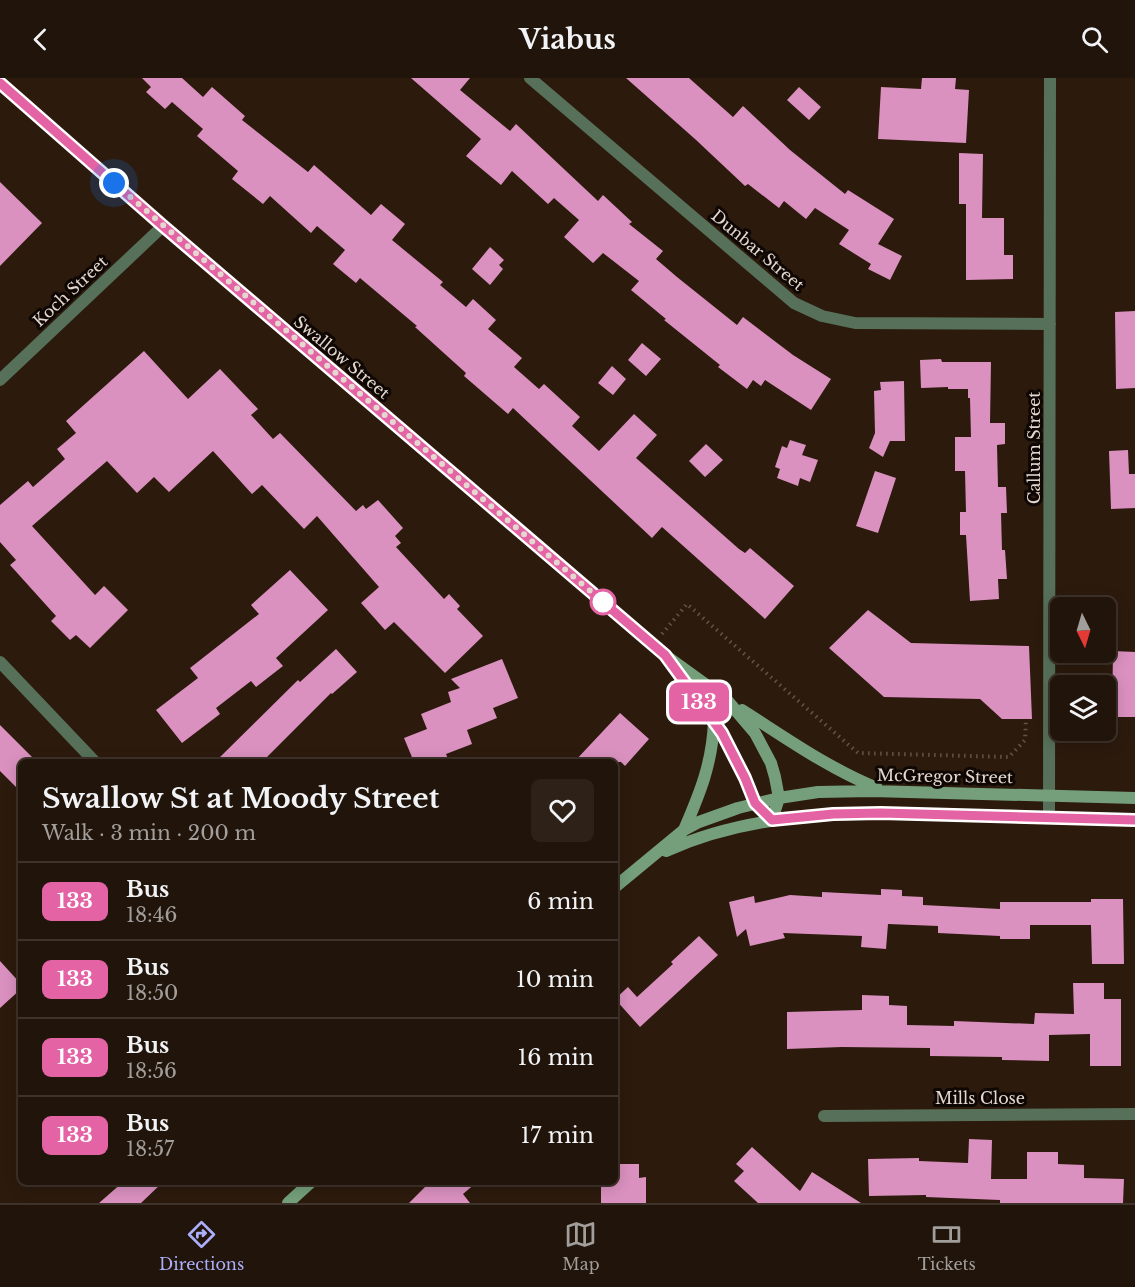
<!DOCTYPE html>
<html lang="en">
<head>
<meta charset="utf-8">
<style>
	body { margin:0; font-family:"Libre Baskerville",serif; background:#2d2118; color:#f1f3f6; height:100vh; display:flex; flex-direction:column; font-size:22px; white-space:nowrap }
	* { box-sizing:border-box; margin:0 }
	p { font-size:20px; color:#a29e9c }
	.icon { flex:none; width:33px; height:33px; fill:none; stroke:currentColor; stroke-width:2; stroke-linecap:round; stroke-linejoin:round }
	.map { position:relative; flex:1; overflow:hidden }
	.side { position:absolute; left:18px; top:681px; width:600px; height:426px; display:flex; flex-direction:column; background:#21140a; border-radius:9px; box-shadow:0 3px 15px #0003,0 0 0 2px #3e332b }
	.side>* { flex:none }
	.badge { padding:0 12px; border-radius:9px; font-size:21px; line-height:39px }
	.needle { width:39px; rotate:175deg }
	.fabs { position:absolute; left:1050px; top:519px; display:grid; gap:12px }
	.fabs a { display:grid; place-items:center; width:66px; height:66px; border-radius:9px; background:#21140a; box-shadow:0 3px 15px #0003,0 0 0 2px #3e332b; font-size:30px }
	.you { position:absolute; width:30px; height:30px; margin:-15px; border:4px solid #fff; border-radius:50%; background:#1a73e8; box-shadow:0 0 0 9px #1a73e833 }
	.map>.badge { position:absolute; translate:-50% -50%; box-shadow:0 0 0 3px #fff }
	.round { display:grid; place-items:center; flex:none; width:63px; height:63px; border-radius:9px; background:#2d2118 }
	.summary { display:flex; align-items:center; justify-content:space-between; height:102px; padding:0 24px }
	h1 { font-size:28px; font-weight:700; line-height:45px }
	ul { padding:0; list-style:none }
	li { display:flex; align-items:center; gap:18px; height:78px; padding:0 24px; border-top:2px solid #3e332b }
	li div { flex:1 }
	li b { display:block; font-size:22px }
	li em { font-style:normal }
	li .badge { min-width:66px; font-weight:700; text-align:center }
	header { display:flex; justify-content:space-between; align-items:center; height:78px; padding:0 24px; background:#21140a; font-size:27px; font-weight:700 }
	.dock { display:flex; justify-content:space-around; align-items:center; height:84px; border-top:2px solid #3e332b; background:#21140a; font-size:16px; color:#a29e9c }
	.dock a { display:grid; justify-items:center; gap:3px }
	.dock .current { color:#acaffb }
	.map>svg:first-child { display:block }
	.building { fill:#da91bf }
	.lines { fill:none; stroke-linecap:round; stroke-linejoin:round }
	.path { stroke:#645448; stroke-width:4; stroke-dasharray:1.5 4.5; stroke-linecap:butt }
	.street { stroke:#567059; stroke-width:12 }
	.secondary { stroke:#749f7a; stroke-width:12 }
	.line-casing { stroke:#fff; stroke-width:14 }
	.line { stroke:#e463a4; stroke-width:9 }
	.walk { stroke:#e4d7cf; stroke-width:6; stroke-dasharray:0 10.8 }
	.stop-dot { fill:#fff; stroke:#e463a4; stroke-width:3 }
	.labels { text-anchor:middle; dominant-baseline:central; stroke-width:6; stroke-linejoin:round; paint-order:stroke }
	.street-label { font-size:16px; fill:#e4d7cf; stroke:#0f0703 }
</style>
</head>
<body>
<header><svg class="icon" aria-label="back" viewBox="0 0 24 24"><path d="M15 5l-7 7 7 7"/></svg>Viabus<svg class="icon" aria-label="search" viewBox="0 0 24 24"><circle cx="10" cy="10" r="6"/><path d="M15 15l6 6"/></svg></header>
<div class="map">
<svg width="1135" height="1125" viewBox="0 0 1135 1125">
	<rect width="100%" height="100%" fill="#2c1a0d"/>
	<!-- building -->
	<path class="building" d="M142 0H182L203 19 212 9 245 38 242 42 308 94 314 87 371 137 381 126 405 146 392 162 443 204 440 207 466 229 473 221 496 242 488 251 522 280 514 289 539 311 544 306 580 339 572 348 599 373 634 336 657 357 636 380 739 471 745 475 750 470 794 508 765 541 662 449 652 460 513 330 508 336 464 298 466 295 415 249 417 248 360 200 356 205 333 186 345 172 317 148 311 155 270 118 263 126 232 101 238 93 197 58 203 51 172 24 165 31 146 14 151 9Z
		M411 0H470L460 12 510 53 516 46 598 123 603 117 632 144 629 146 663 173 656 181 677 199 737 247 743 239 793 277 831 301 811 332 765 302 761 308 753 302 747 311 718 289 720 287 664 242 666 241 631 212 639 203 603 175 593 185 564 159 579 142 554 120 548 126 512 93 501 107 466 78 481 61Z
		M626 0H689L733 39 743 28 790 72 845 116 848 112 894 141 878 166 902 178 890 202 868 191 871 186 839 166 849 152 815 130 806 141 784 123 779 130 748 106 745 108 695 61Z
		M922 0H956L955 11 969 12 966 65 878 61 881 9 921 11Z
		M799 9 821 29 809 42 787 22Z
		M959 75 983 76 982 140H1004V177H1013V201L966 202V126H959Z
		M0 104 42 145 0 188Z
		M490 169 504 182 499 187 503 191 490 207 472 191Z
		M1135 233V310L1116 311 1115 234Z
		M642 265 661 281 646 298 628 282Z
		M144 273 188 321 220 291 258 331 251 337 273 361 280 355 356 433 363 427 366 431 378 422 403 450 395 458 401 465 396 469 444 521 449 516 460 528 457 531 483 558 445 595 394 544 385 552 361 525 379 509 317 438 304 451 262 407 252 416 213 373 169 414 154 399 137 415 107 383 32 448 95 517 104 508 128 532 90 570 76 557 70 562 51 543 56 538 10 487 16 482 0 464V427L28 403 33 409 65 381 57 371 76 355 66 343Z
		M941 281 942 284H991L990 345H1005V366L997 367 998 409H1006L1007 435H1001L1002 472H1005L1007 501H998L999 521 970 523 966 457H960V434H966L965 393H955V359H971L970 320H968V311H948V309L921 310 920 282Z
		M612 288 626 301 613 317 598 305Z
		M904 303 905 363H890L883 379 869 370 875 355 874 313 881 312 880 304Z
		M790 362 806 367 802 377 818 382 810 404 800 400 798 408 777 400 780 391 775 389 782 368 787 370Z
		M706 366 723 382 705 399 689 383Z
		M1128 372 1129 396H1135V430L1111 431 1109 373Z
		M875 393 896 400 878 455 856 448Z
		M290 492 328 532 276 580 283 588 256 609 251 603 216 630 220 636 182 665 156 632 198 600 190 590 259 536 251 527Z
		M868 532 911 565 1029 568 1032 641H1002L980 621 884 619 829 570Z
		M336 571 357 594 332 616 331 615 262 684H215L298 602 300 604Z
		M1113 573 1135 574V639H1112Z
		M502 581 518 620 493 630 497 640 467 652 472 666 446 676 449 684H414L404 660 427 651 421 636 451 624 448 614 460 610 451 601Z
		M620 635 649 661 625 688 621 684H574Z
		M0 647 37 684H21V714L0 693Z
		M881 811 902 812V818L923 819V827L1000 831V824H1091V821H1123L1124 886H1092L1091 847H1030V861H1000V858L938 855V848L888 846 886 871 861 869 862 858 783 855 785 860 750 868 746 851 737 859 729 824 754 818 755 825 790 817 822 819V814L881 817Z
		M699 858 718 877 640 949 615 921 628 909 637 919 673 886 671 884Z
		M0 883 21 906V911L0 930Z
		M1073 905H1104V921H1121V988H1090V956L1049 957V983L1002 982V979L930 978V970L842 969 787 971V934L862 932V917L889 918V927L907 928V947L954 948V943L1034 946 1035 935 1074 936Z
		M969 1061 992 1062 991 1101H1027V1074H1058V1086L1084 1087V1100L1124 1101 1123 1125H1000V1122L926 1119V1117L869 1118 868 1081 919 1080V1083L968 1085Z
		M752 1069 800 1113 812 1094 861 1125H758L734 1103 744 1093 736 1086Z
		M615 1086H639V1100L646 1099V1125H601V1104H615Z
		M123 1104H163L141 1125H99Z
		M430 1104H477L463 1116 470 1125H409Z"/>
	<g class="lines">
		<!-- path -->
		<path class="path" d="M662 556 687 526 858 675 1009 679 1025 662 1026 641"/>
		<!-- street -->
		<path class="street" d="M530 0 794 225 822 238 855 245 1050 246
			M0 302 163 148
			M0 584 95 684
			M1049 740 1050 0
			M824 1038 1135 1036"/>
		<!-- secondary -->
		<path class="secondary" d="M0 5 163 148 665 577 726 621 755 655 771 685 775 699 779 720 772 742
			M673 588 722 655 745 700 755 725 772 742
			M742 632C786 660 828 690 877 710
			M684 752C700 715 712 686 714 644
			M666 773C759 731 861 734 962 737 1019 739 1077 741 1135 742
			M615 809 684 752 699 744 738 730 779 720 818 714 872 713 1135 720
			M288 1125 311 1104"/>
	</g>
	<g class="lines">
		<!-- line casing -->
		<g class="line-casing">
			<path id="line" d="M0 5 163 148 665 577 722 655 745 700 755 725 772 742 833 736 881 735 1135 742"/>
		</g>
		<!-- line -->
		<use href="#line" class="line"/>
		<!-- walk -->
		<path class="walk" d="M114 105 603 524"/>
	</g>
	<!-- markers -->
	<circle class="stop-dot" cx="603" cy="524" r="12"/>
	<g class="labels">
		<!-- street labels -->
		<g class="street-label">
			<text transform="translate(758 172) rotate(40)">Dunbar Street</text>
			<text transform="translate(70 213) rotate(-43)">Koch Street</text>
			<text transform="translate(342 279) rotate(40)">Swallow Street</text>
			<text transform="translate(1034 370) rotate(-90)">Callum Street</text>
			<text transform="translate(945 698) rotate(1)">McGregor Street</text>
			<text x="980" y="1020">Mills Close</text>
		</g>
	</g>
</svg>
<div class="fabs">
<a><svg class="needle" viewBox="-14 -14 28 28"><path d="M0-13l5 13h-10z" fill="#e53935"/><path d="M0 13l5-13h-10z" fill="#a29e9c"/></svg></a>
<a><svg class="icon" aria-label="layers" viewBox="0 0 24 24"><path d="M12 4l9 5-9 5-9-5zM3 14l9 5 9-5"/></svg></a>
</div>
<div class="you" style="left:114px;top:105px"></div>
<b class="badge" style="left:699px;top:624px;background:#e463a4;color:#fff">133</b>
<section class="side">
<div class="summary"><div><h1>Swallow St at Moody Street</h1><p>Walk · 3 min · 200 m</p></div><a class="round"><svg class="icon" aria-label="heart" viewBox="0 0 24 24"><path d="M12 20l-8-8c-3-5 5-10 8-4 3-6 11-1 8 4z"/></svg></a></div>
<ul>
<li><span class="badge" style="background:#e463a4;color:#fff">133</span><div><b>Bus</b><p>18:46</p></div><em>6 min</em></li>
<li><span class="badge" style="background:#e463a4;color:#fff">133</span><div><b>Bus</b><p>18:50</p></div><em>10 min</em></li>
<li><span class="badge" style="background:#e463a4;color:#fff">133</span><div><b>Bus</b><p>18:56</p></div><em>16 min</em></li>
<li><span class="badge" style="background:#e463a4;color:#fff">133</span><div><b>Bus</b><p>18:57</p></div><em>17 min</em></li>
</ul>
</section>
</div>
<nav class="dock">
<a class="current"><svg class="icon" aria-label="directions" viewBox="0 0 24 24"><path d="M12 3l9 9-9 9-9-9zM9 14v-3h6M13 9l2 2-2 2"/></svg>Directions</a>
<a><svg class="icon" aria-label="map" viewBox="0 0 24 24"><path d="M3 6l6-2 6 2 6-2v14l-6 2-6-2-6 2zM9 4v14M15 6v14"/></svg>Map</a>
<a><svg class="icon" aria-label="tickets" viewBox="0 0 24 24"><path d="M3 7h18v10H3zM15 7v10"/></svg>Tickets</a>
</nav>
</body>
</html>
